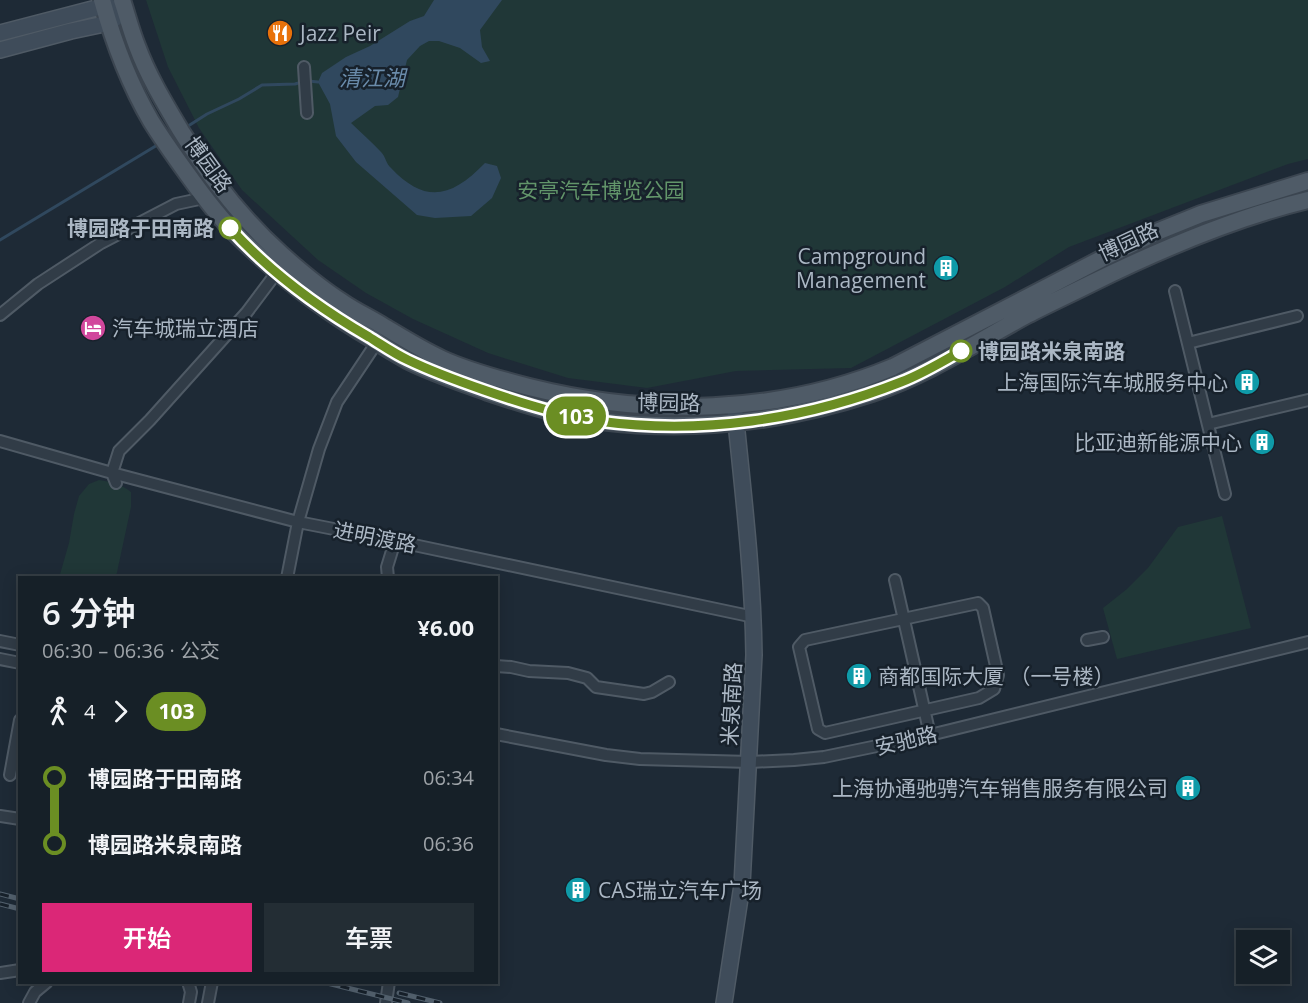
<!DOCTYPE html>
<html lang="zh">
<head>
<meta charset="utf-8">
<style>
	body { margin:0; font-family:"Open Sans","Noto Sans SC",sans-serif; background:#232d34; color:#f1f3f6; height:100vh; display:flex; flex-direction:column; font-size:22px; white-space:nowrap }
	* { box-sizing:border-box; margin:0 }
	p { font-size:20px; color:#9ea3a8 }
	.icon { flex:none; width:33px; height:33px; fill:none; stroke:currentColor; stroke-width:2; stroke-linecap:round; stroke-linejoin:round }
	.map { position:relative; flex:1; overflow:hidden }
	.sheet { position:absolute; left:18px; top:576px; width:480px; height:408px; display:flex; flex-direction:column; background:#162028; border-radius:0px; box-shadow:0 3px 15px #0003,0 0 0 2px #353e45 }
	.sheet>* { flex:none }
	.badge { padding:0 12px; border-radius:20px; font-size:21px; line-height:39px }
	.buttons { position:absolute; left:1236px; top:930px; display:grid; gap:12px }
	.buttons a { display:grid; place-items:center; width:54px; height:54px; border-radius:0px; background:#162028; box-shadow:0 3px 15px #0003,0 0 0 2px #353e45; font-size:30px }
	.map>.badge { position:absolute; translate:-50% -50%; box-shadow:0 0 0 3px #fff }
	.legs { display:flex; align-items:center; gap:9px; height:66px; padding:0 24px; font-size:20px }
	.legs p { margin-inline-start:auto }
	.summary { display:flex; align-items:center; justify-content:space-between; height:102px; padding:0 24px }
	h1 { font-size:33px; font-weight:600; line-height:45px }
	.cta { display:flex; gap:12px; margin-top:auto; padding:12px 24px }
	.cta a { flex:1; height:69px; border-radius:0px; background:#db2777; color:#fff; font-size:24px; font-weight:600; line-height:69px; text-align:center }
	.cta a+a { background:#232d34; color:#f1f3f6 }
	ul { padding:0 24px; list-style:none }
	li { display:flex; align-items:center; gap:21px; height:66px; font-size:22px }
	li i { display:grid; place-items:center; width:9px; height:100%; margin:0 8px; background:currentColor }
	li i::after { content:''; width:15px; height:15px; margin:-8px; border:4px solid; border-radius:50%; background:#162028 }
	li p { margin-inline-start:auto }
	li:first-child i { background:linear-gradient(#0000 50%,currentColor 0) }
	li:last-child i { background:linear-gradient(currentColor 50%,#0000 0) }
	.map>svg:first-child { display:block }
	.green { fill:#203737 }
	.water { fill:#30485e }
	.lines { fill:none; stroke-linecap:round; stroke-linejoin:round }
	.stream { stroke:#30485e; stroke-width:3 }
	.street-casing { stroke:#4f5a65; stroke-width:14 }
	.secondary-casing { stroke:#4f5a65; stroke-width:18 }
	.primary-casing { stroke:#3b4550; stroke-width:20 }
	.street { stroke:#313c47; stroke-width:10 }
	.secondary { stroke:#3f4c5a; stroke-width:15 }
	.primary { stroke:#4f5b67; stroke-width:16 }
	.rail-casing { stroke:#53616e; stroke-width:5 }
	.rail { stroke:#17212b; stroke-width:3; stroke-dasharray:9; stroke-linecap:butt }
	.line-1-casing { stroke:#fff; stroke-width:14 }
	.line-1 { stroke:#6b8e23; stroke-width:9 }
	.stop-1-dot { fill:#fff; stroke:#6b8e23; stroke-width:3 }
	.labels { text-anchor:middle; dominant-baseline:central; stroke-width:5; stroke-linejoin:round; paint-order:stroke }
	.poi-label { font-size:21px; fill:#abb7c4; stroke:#17212b; text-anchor:start }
	.street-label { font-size:21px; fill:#abb7c4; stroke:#17212b }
	.park-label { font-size:21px; fill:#62956a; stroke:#17212b }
	.stop-label { font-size:21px; font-weight:bold; fill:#abb7c4; stroke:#17212b; text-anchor:end }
	.water-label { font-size:22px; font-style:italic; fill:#6a8baa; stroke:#17212b }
</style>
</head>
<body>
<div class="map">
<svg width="1308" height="1003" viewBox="0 0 1308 1003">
	<rect width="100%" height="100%" fill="#1e2a36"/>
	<!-- green -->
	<path class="green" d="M146 0H1308V159L1288 164 1069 247 1005 287 851 368 736 371 647 388 568 378 488 353 413 319 366 293 318 260 242 190 199 128 168 67Z
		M99 480C111 482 121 484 131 492V507L116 577 59 578 69 543 74 514 79 496 89 484Z
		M1222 516 1251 628 1117 659 1103 608 1127 589 1148 568 1178 527Z"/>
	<!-- water -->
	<path class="water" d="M434 0H502L480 30 482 47 490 61 481 63 460 48 439 41H429L420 46 407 60 398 97 388 105 375 106 351 123C361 133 372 142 381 152 386 157 386 164 391 168 426 205 452 197 485 163L497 166 501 178 492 198 471 216 435 218 417 215 356 162 336 136 330 104 318 82 322 73 346 57 370 46 410 21 424 16Z"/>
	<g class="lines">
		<!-- stream -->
		<path class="stream" d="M308 81 318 82
			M185 128 207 114 239 99 262 85 295 84 302 82
			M0 240 159 144"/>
		<!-- street casing -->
		<g class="street-casing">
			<path id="street" d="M304 67 307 113
				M1175 291 1225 494
				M0 315 38 284 101 243 176 204 204 198
				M1188 343 1297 316
				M1208 424 1308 400
				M0 441 112 473 298 522 395 541 754 617
				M116 483 112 473 119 451 150 420 247 312 277 272
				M287 578 298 522 319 449 337 402 377 342
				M388 578 387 567 395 541
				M895 580 930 735
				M978 603 983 608 998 675 994 689 979 698 825 733 818 729 799 647 805 640Z
				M1087 640 1103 637
				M0 641 20 645
				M0 659 20 663
				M496 666 511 667 529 671 568 673 587 678 596 687 644 694 652 692 669 682
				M496 734 606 755 640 759 750 762 794 760 824 757 930 735 1308 642
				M10 775 20 720
				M0 816 20 819
				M0 973 20 970
				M188 982 191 992 189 1003
				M29 1003 35 992 47 982
				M208 1003 212 982
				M386 1003 389 982"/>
		</g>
		<!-- secondary casing -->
		<g class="secondary-casing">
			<path id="secondary" d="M0 33 104 6 114 8
				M0 50 71 31 109 23 125 11
				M724 1003 742 885 754 655C753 574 743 492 735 412"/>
		</g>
		<!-- primary casing -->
		<g class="primary-casing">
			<path id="primary" d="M102 0C113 40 130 85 151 121 162 139 175 157 188 175 203 196 219 218 238 236 280 277 326 312 376 341 386 348 397 354 407 360 433 373 461 382 488 392 524 404 562 416 600 421 692 432 784 422 872 393 927 375 977 342 1027 315 1048 304 1070 294 1092 283 1161 249 1233 218 1308 200
				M122 0C127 15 131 31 137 46 148 76 165 104 181 131 209 176 242 219 281 254 300 271 320 288 342 302 355 311 370 318 383 326 403 338 422 350 442 359 468 371 502 380 529 387 649 417 778 415 893 367L1109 255 1159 231 1201 214 1308 181"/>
		</g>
		<!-- street -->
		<use href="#street" class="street"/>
		<!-- secondary -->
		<use href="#secondary" class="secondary"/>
		<!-- primary -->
		<use href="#primary" class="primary"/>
		<!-- rail casing -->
		<g class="rail-casing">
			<path id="rail" d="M0 894 20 899
				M0 904 20 909
				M323 982 408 1003
				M399 993 440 1003"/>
		</g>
		<!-- rail -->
		<use href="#rail" class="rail"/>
	</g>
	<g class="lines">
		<!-- line-1 casing -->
		<g class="line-1-casing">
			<path id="line-1" d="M230 228C269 271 319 308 369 337 382 345 395 354 408 360 433 372 458 381 484 390 521 403 559 415 598 421 700 435 805 420 901 382 922 374 942 362 961 351"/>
		</g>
		<!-- line-1 -->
		<use href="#line-1" class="line-1"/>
	</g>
	<!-- icons -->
	<defs>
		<g id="restaurant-disc" transform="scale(1.35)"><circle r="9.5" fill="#e8710a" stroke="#17212b"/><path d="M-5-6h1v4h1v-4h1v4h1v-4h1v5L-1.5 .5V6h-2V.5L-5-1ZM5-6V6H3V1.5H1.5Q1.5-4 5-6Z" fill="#fff"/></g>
		<g id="building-disc" transform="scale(1.35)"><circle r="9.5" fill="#0f9aa8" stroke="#17212b"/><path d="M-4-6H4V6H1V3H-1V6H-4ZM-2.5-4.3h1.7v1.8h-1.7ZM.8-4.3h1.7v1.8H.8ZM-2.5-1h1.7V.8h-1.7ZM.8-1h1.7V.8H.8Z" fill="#fff"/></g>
		<g id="hotel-disc" transform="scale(1.35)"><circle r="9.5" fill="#d1479c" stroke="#17212b"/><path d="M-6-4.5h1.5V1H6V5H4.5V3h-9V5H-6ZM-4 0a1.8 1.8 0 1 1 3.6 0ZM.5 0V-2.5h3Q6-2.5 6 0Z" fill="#fff"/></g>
	</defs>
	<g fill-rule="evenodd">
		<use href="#restaurant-disc" x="280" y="33"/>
		<use href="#building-disc" x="946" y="268"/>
		<use href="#hotel-disc" x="93" y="328"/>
		<use href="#building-disc" x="1247" y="382"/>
		<use href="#building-disc" x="1262" y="442"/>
		<use href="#building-disc" x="859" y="676"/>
		<use href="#building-disc" x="1188" y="788"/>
		<use href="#building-disc" x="578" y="890"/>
	</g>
	<!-- markers -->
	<g class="stop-1-dot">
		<circle cx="230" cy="228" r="10"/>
		<circle cx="961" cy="351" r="10"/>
	</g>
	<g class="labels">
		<!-- poi labels -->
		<g class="poi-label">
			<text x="300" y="33">Jazz Peir</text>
			<text x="926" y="256" text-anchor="end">Campground<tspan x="926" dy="24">Management</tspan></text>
			<text x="112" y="328">汽车城瑞立酒店</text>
			<text x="1228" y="382" text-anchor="end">上海国际汽车城服务中心</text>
			<text x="1242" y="442" text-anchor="end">比亚迪新能源中心</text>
			<text x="878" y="676">商都国际大厦 （一号楼）</text>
			<text x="1168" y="788" text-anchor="end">上海协通驰骋汽车销售服务有限公司</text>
			<text x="598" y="890">CAS瑞立汽车广场</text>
		</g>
		<!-- street labels -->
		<g class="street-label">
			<text transform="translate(209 164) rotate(54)">博园路</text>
			<text transform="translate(1128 241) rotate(-25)">博园路</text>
			<text transform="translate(669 402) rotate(1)">博园路</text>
			<text transform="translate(375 537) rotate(11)">进明渡路</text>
			<text transform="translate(731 704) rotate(-87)">米泉南路</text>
			<text transform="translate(906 740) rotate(-13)">安驰路</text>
		</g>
		<!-- park labels -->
		<g class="park-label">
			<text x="601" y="190">安亭汽车博览公园</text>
		</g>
		<!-- stop labels -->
		<g class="stop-label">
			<text x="214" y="228">博园路于田南路</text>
			<text x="978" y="351" text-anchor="start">博园路米泉南路</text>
		</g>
		<!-- water labels -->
		<g class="water-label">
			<text x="372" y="77">清江湖</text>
		</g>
	</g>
</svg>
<div class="buttons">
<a><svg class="icon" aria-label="layers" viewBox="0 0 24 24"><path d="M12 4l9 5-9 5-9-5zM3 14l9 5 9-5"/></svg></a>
</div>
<b class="badge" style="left:576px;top:416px;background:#6b8e23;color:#fff">103</b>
<section class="sheet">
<div class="summary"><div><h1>6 分钟</h1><p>06:30 – 06:36 · 公交</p></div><b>¥6.00</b></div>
<div class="legs"><svg class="icon" aria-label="walk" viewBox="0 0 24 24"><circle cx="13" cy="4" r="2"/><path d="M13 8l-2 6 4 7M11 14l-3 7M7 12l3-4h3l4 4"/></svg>4<svg class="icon" aria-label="forward" viewBox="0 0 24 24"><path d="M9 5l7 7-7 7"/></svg><b class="badge" style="background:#6b8e23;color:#fff">103</b></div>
<ul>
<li><i style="color:#6b8e23"></i><b>博园路于田南路</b><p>06:34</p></li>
<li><i style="color:#6b8e23"></i><b>博园路米泉南路</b><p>06:36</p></li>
</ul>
<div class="cta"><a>开始</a><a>车票</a></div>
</section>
</div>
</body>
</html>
